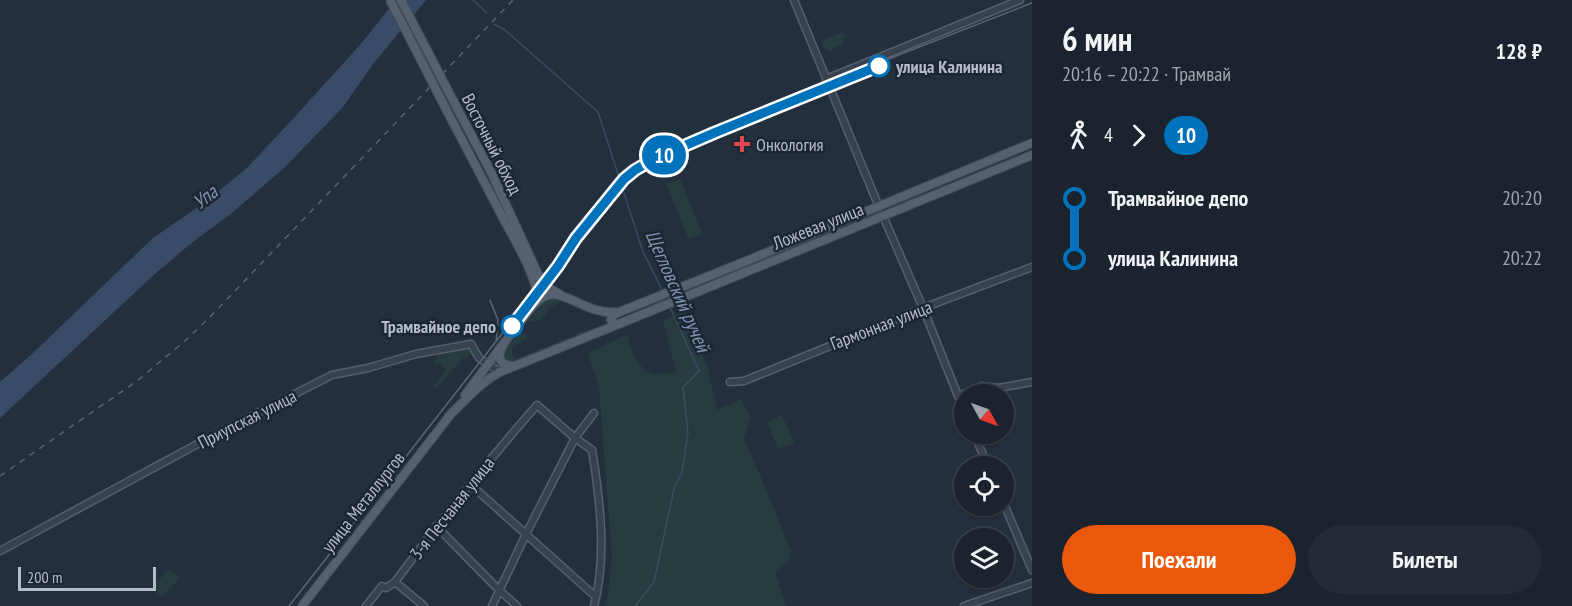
<!DOCTYPE html>
<html lang="ru">
<head>
<meta charset="utf-8">
<style>
	body { margin:0; font-family:"PT Sans Narrow",sans-serif; background:#242b36; color:#f1f3f6; height:100vh; display:flex; flex-direction:column; font-size:22px; white-space:nowrap }
	* { box-sizing:border-box; margin:0 }
	p { font-size:20px; color:#a0a4aa }
	.icon { flex:none; width:33px; height:33px; fill:none; stroke:currentColor; stroke-width:2; stroke-linecap:round; stroke-linejoin:round }
	.map { position:relative; flex:1; overflow:hidden }
	.sheet { display:flex; flex-direction:column; background:#1b232e; width:540px }
	.sheet>* { flex:none }
	.badge { padding:0 12px; border-radius:20px; font-size:21px; line-height:39px }
	.needle { width:39px; rotate:130deg }
	.buttons { position:absolute; left:954px; top:384px; display:grid; gap:12px }
	.buttons a { display:grid; place-items:center; width:60px; height:60px; border-radius:50%; background:#1b232e; box-shadow:0 2px 4px #0004,0 0 0 2px #39404a; font-size:30px }
	.scale { position:absolute; left:18px; bottom:15px; width:138px; box-sizing:border-box; padding-left:6px; border:3px solid #b4bcc9; border-top:0; font-size:16px; line-height:21px; white-space:nowrap; color:#b4bcc9; -webkit-text-stroke:4px #1d2633; paint-order:stroke }
	.map>.badge { position:absolute; translate:-50% -50%; box-shadow:0 0 0 3px #fff }
	.legs { display:flex; align-items:center; gap:9px; height:66px; padding:0 30px; font-size:20px }
	.legs p { margin-inline-start:auto }
	.headline { display:flex; align-items:center; justify-content:space-between; height:102px; padding:0 30px }
	h1 { font-size:33px; font-weight:700; line-height:45px }
	.primary-button { display:flex; gap:12px; margin-top:auto; padding:12px 30px }
	.primary-button a { flex:1; height:69px; border-radius:36px; background:#ea580c; color:#fff; font-size:24px; font-weight:700; line-height:69px; text-align:center }
	.primary-button a+a { background:#242b36; color:#f1f3f6 }
	ul { padding:0 30px; list-style:none }
	li { display:flex; align-items:center; gap:21px; height:60px; font-size:22px }
	li i { display:grid; place-items:center; width:9px; height:100%; margin:0 8px; background:currentColor }
	li i::after { content:''; width:15px; height:15px; margin:-8px; border:4px solid; border-radius:50%; background:#1b232e }
	li p { margin-inline-start:auto }
	li:first-child i { background:linear-gradient(#0000 50%,currentColor 0) }
	li:last-child i { background:linear-gradient(currentColor 50%,#0000 0) }
	main { display:flex; flex:1; min-height:0 }
	.map>svg:first-child { display:block }
	.green { fill:#263c3f }
	.water { fill:#394c67 }
	.lines { fill:none; stroke-linecap:round; stroke-linejoin:round }
	.stream { stroke:#394c67; stroke-width:1.5 }
	.minor-casing { stroke:#565f6c; stroke-width:9 }
	.major-casing { stroke:#414a57; stroke-width:10 }
	.minor { stroke:#38414e; stroke-width:6 }
	.major { stroke:#56606e; stroke-width:8 }
	.tram { stroke:#5a6575; stroke-width:1.5 }
	.rail { stroke:#5a6575; stroke-width:1.5; stroke-dasharray:6 6; stroke-linecap:butt }
	.major-bridge-casing { stroke:#414a57; stroke-width:10; stroke-linecap:butt }
	.major-bridge { stroke:#56606e; stroke-width:8 }
	.line-1-casing { stroke:#fff; stroke-width:14 }
	.line-1 { stroke:#0072bc; stroke-width:9 }
	.stop-1-dot { fill:#fff; stroke:#0072bc; stroke-width:3 }
	.health-dot { fill:#e0444e; stroke:#1d2633; stroke-width:2 }
	.labels { text-anchor:middle; dominant-baseline:central; stroke-width:5; stroke-linejoin:round; paint-order:stroke }
	.stop-label { font-size:18px; font-weight:bold; fill:#b4bcc9; stroke:#1d2633; text-anchor:start }
	.street-label { font-size:18px; fill:#b4bcc9; stroke:#1d2633 }
	.poi-label { font-size:18px; fill:#b4bcc9; stroke:#1d2633; text-anchor:start }
	.water-label { font-size:20px; font-style:italic; fill:#7c92b1; stroke:#1d2633 }
</style>
</head>
<body>
<main>
<div class="map">
<svg width="1032" height="606" viewBox="0 0 1032 606">
	<rect width="100%" height="100%" fill="#242f3e"/>
	<!-- green -->
	<path class="green" d="M844 32 845 35 841 46H836L831 52 822 46 823 40Z
		M680 179 702 234 689 239 666 184Z
		M551 299 559 300V303L550 308 541 320 530 322 529 320 543 303Z
		M685 310 708 369 717 410 741 399 751 417 744 438 775 511 791 551 790 559 775 572 786 606H605L608 595 612 557 599 388 588 353 627 334C631 350 638 373 657 374 663 374 670 373 676 372L663 321Z
		M587 330 591 331 512 364 507 362 504 358V351L520 333 526 335 527 339 513 346C511 351 512 356 516 359Z
		M469 347 472 353 466 358 464 357 436 389 433 387 446 370 438 362 436 364 433 363 437 358V353Z
		M782 415 794 443 778 449 767 422Z
		M168 570H171L178 576V580L164 595 161 596 153 589V586Z"/>
	<!-- water -->
	<path class="water" d="M396 0H426L373 64 343 107 285 167 232 213 194 241 157 272 0 418V382L34 352 153 238 204 203 247 168 290 122 360 45Z"/>
	<g class="lines">
		<!-- stream -->
		<path class="stream" d="M473 0 487 13
			M494 24 505 30 598 112 643 252 663 292
			M635 606 654 582 674 489 682 472 688 433 683 387 699 371 670 307"/>
		<!-- minor casing -->
		<g class="minor-casing">
			<path id="minor" d="M794 0 879 207
				M826 79 1020 0
				M654 161 829 88
				M883 216 923 308 964 411
				M730 382 744 381 923 308 1032 267
				M959 396 982 386 999 388 1032 382
				M974 434 988 466
				M471 485 596 597
				M1004 504 1032 570
				M436 526 499 590 517 606
				M0 551 203 441 332 375 368 368 416 354 471 344 479 358 500 372
				M395 582 424 606
				M366 606 382 586 386 588 395 582C440 521 487 462 537 405L575 438 592 450C600 499 607 558 594 606
				M492 606 526 534 575 438 594 413
				M964 606 1032 583"/>
		</g>
		<!-- major casing -->
		<g class="major-casing">
			<path id="major" d="M457 108 491 172 538 274 549 288 561 295
				M448 113C467 149 486 185 504 220 516 242 537 277 538 301
				M616 325 611 320 612 315 739 264 1032 143
				M512 366C484 362 511 334 519 324 527 314 536 298 549 295 566 291 590 315 615 312
				M465 395 504 343
				M449 416C465 400 480 383 500 372L636 317 1032 155
				M302 606 451 414"/>
		</g>
		<!-- minor -->
		<use href="#minor" class="minor"/>
		<!-- major -->
		<use href="#major" class="major"/>
		<!-- tram -->
		<path class="tram" d="M490 300 498 320 496 342
			M289 606 519 312 556 264 575 235 621 178 632 167 652 156 827 83 1032 3"/>
		<!-- rail -->
		<path class="rail" d="M0 476 137 381 186 340 212 315 513 0"/>
		<!-- major-bridge casing -->
		<g class="major-bridge-casing">
			<path id="major-bridge" d="M390 0 448 113
				M401 0 457 108"/>
		</g>
		<!-- major-bridge -->
		<use href="#major-bridge" class="major-bridge"/>
	</g>
	<g class="lines">
		<!-- line-1 casing -->
		<g class="line-1-casing">
			<path id="line-1" d="M512 326 558 266 576 238 624 179 635 170 654 159 714 133 879 66"/>
		</g>
		<!-- line-1 -->
		<use href="#line-1" class="line-1"/>
	</g>
	<!-- markers -->
	<g class="stop-1-dot">
		<circle cx="879" cy="66" r="10"/>
		<circle cx="512" cy="326" r="10"/>
	</g>
	<path class="health-dot" d="M739 135h6v6h6v6h-6v6h-6v-6h-6v-6h6z"/>
	<g class="labels">
		<!-- stop labels -->
		<g class="stop-label">
			<text x="896" y="66">улица Калинина</text>
			<text x="496" y="326" text-anchor="end">Трамвайное депо</text>
		</g>
		<!-- street labels -->
		<g class="street-label">
			<text transform="translate(492 144) rotate(63)">Восточный обход</text>
			<text transform="translate(818 226) rotate(-22)">Ложевая улица</text>
			<text transform="translate(881 325) rotate(-21)">Гармонная улица</text>
			<text transform="translate(247 419) rotate(-27)">Приупская улица</text>
			<text transform="translate(363 502) rotate(-52)">улица Металлургов</text>
			<text transform="translate(452 508) rotate(-52)">3-я Песчаная улица</text>
		</g>
		<!-- poi labels -->
		<g class="poi-label">
			<text x="756" y="144">Онкология</text>
		</g>
		<!-- water labels -->
		<g class="water-label">
			<text transform="translate(205 197) rotate(-38)">Упа</text>
			<text transform="translate(678 291) rotate(66)">Щегловский ручей</text>
		</g>
	</g>
</svg>
<div class="buttons">
<a><svg class="needle" viewBox="-14 -14 28 28"><path d="M0-13l5 13h-10z" fill="#e53935"/><path d="M0 13l5-13h-10z" fill="#a0a4aa"/></svg></a>
<a><svg class="icon" aria-label="locate" viewBox="0 0 24 24"><circle cx="12" cy="12" r="6"/><path d="M12 2v4M12 18v4M2 12h4M18 12h4"/></svg></a>
<a><svg class="icon" aria-label="layers" viewBox="0 0 24 24"><path d="M12 4l9 5-9 5-9-5zM3 14l9 5 9-5"/></svg></a>
</div>
<div class="scale">200 m</div>
<b class="badge" style="left:664px;top:155px;background:#0072bc;color:#fff">10</b>
</div>
<section class="sheet">
<div class="headline"><div><h1>6 мин</h1><p>20:16 – 20:22 · Трамвай</p></div><b>128 ₽</b></div>
<div class="legs"><svg class="icon" aria-label="walk" viewBox="0 0 24 24"><circle cx="13" cy="4" r="2"/><path d="M13 8l-2 6 4 7M11 14l-3 7M7 12l3-4h3l4 4"/></svg>4<svg class="icon" aria-label="forward" viewBox="0 0 24 24"><path d="M9 5l7 7-7 7"/></svg><b class="badge" style="background:#0072bc;color:#fff">10</b></div>
<ul>
<li><i style="color:#0072bc"></i><b>Трамвайное депо</b><p>20:20</p></li>
<li><i style="color:#0072bc"></i><b>улица Калинина</b><p>20:22</p></li>
</ul>
<div class="primary-button"><a>Поехали</a><a>Билеты</a></div>
</section>
</main>
</body>
</html>
